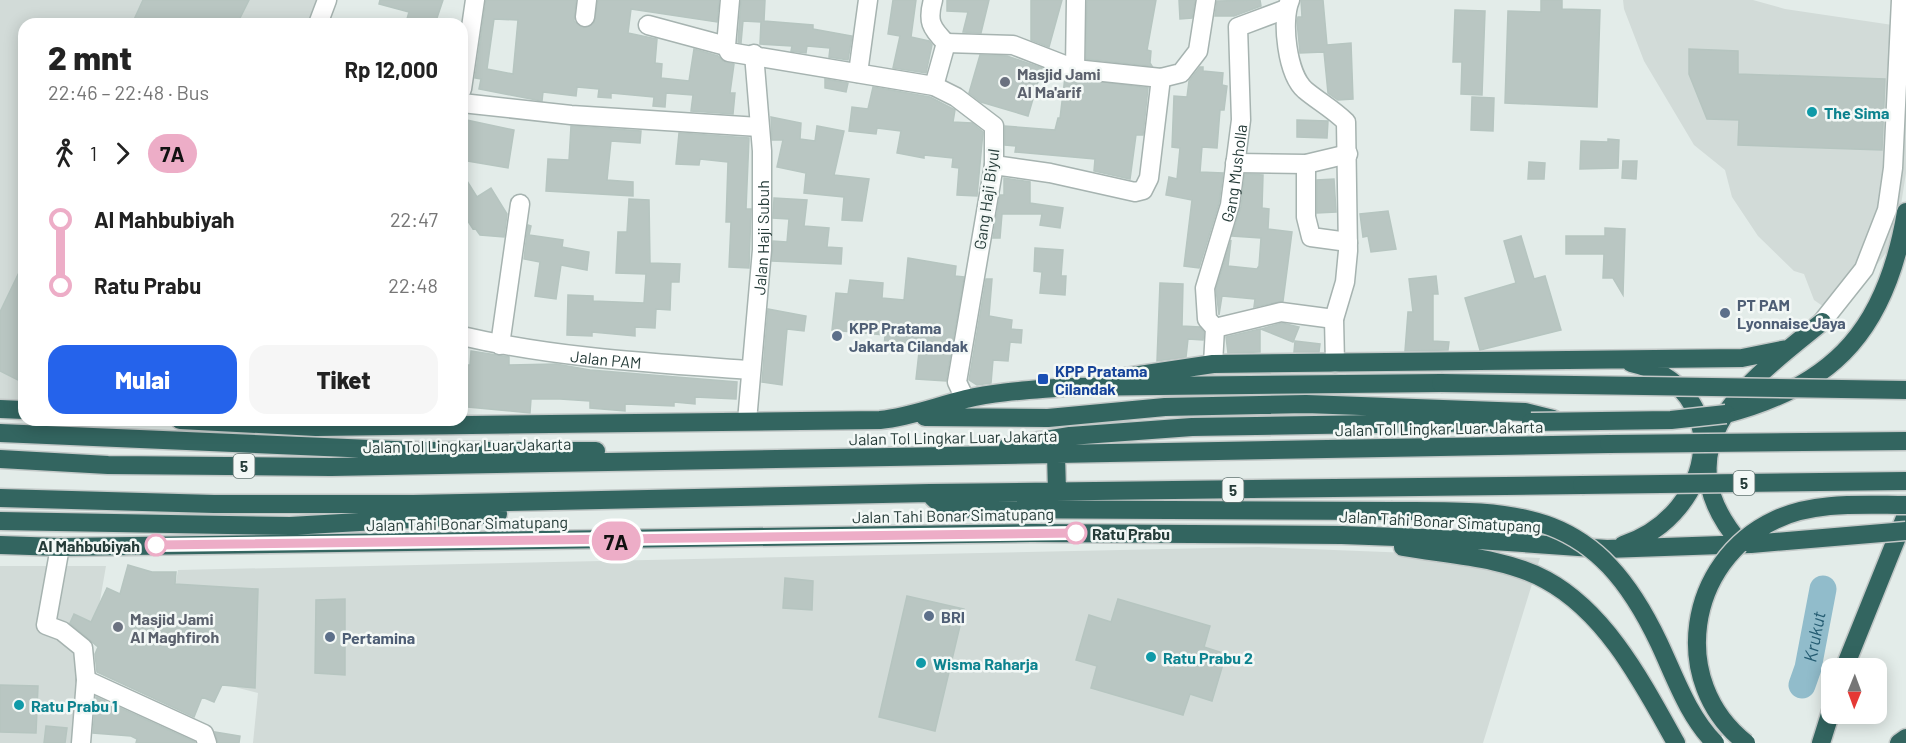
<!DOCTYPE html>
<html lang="id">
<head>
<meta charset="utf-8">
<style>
	body { margin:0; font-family:Barlow,sans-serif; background:#f6f6f6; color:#222; height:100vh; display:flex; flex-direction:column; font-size:22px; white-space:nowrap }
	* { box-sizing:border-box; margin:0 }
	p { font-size:20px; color:#767676 }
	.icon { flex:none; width:33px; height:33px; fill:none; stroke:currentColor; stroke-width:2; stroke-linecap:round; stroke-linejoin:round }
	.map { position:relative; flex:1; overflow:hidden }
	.side { position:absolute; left:18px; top:18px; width:450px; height:408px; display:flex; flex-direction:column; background:#fff; border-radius:18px; box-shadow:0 3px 15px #0003 }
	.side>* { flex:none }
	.badge { padding:0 12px; border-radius:20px; font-size:21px; line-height:39px }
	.needle { width:39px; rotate:181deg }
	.buttons { position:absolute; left:1821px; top:658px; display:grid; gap:12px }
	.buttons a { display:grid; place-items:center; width:66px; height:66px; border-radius:12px; background:#fff; box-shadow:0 3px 15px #0003; font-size:30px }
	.map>.badge { position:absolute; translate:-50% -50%; box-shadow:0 0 0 3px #fff }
	.legs { display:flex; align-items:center; gap:9px; height:66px; padding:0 30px; font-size:20px }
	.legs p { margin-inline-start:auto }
	.head { display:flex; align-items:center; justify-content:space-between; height:102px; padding:0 30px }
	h1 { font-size:33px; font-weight:800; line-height:45px }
	.primary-button { display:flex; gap:12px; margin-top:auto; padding:12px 30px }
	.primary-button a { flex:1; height:69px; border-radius:18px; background:#2563eb; color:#fff; font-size:24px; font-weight:800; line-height:69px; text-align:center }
	.primary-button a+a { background:#f6f6f6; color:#222 }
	ul { padding:0 30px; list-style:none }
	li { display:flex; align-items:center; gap:21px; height:66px; font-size:22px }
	li i { display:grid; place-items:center; width:9px; height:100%; margin:0 8px; background:currentColor }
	li i::after { content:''; width:15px; height:15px; margin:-8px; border:4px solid; border-radius:50%; background:#fff }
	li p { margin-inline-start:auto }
	li:first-child i { background:linear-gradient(#0000 50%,currentColor 0) }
	li:last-child i { background:linear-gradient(currentColor 50%,#0000 0) }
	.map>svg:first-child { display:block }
	.built { fill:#d2dbd8 }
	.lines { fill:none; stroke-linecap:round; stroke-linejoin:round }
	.river { stroke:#91bccb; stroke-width:27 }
	.building { fill:#b9c6c2; stroke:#b6c5c0; stroke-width:1.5; fill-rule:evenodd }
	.minor-casing { stroke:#a6b3b0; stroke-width:21 }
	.highway-casing { stroke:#c2c8c7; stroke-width:21 }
	.minor { stroke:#fff; stroke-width:18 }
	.highway { stroke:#336560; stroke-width:18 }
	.highway-bridge-casing { stroke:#c2c8c7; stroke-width:21; stroke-linecap:butt }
	.highway-bridge { stroke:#336560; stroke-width:18 }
	.line-1-casing { stroke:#fff; stroke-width:14 }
	.line-1 { stroke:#edadc7; stroke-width:9 }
	.worship-dot { fill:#6b7280; stroke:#f3f8f6; stroke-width:2 }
	.culture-dot { fill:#0f9aa8; stroke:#f3f8f6; stroke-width:2 }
	.service-dot { fill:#5c6f8a; stroke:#f3f8f6; stroke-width:2 }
	.transit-dot { fill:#1a4fb4; stroke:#f3f8f6; stroke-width:2 }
	.stop-1-dot { fill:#fff; stroke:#edadc7; stroke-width:3 }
	.labels { text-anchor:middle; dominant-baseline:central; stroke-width:5; stroke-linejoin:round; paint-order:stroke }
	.shield { fill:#f3f8f6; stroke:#637471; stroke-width:1.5 }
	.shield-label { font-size:15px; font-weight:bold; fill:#253b38 }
	.worship-label { font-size:16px; font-weight:bold; fill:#5b616d; stroke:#f3f8f6; text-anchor:start }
	.culture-label { font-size:16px; font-weight:bold; fill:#0d838f; stroke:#f3f8f6; text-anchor:start }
	.street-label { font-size:16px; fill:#253b38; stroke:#f3f8f6 }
	.service-label { font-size:16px; font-weight:bold; fill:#4e5e75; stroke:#f3f8f6; text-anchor:start }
	.transit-label { font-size:16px; font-weight:bold; fill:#164399; stroke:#f3f8f6; text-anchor:start }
	.stop-label { font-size:16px; font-weight:bold; fill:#253b38; stroke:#f3f8f6; text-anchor:start }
	.water-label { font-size:18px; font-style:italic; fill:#245c72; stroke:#f3f8f6 }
</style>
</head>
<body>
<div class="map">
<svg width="1906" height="743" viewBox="0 0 1906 743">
	<rect width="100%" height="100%" fill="#e3ece9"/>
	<!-- built -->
	<path class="built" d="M0 0H326L315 24H24V403L0 401Z
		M1623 0H1753L1785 9 1906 27V173L1900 211 1889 249 1837 316 1814 300 1804 274 1794 271 1758 236 1732 197 1725 170 1694 145 1644 61 1624 9Z
		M1259 547 1540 558 1483 743H253L258 693 161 668 178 570Z
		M0 566H106L75 743H0Z"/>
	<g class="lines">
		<!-- river -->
		<path class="river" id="s1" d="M1802 685 1808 668 1823 589"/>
	</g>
	<!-- building -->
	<path class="building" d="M143 0H249L237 24H132Z
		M380 0H443L435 24 407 19 409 12 379 4Z
		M486 0H576L574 21 584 28 594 23 598 0H719L717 22 631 9 628 33 657 39 655 63 662 64 661 78 689 81 694 49 718 56 723 61 734 64 730 93H735L733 114 691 111 693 95 666 93 665 107 653 106 654 97 611 93V98L598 97 599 89 577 87 576 96 543 92 542 101 479 89 481 79 475 78ZM494 19 518 20 513 74 487 69Z
		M741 0H765L764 21 813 25V29L852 36 848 60 829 57 830 48 807 46 806 53 791 51 792 46 760 44 761 22 743 21 741 43 738 42Z
		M893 0H916L911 37 929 41 932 45 926 73 893 68 900 36 888 34Z
		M947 0H989L981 33 963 32 968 12 947 11Z
		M1031 0H1062L1049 47 1031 40Z
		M1087 0H1156L1147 50 1151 51 1150 63 1152 66 1086 59Z
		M1179 0H1195L1192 18 1180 19Z
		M1260 0 1261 6 1234 16H1215L1217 1Z
		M1301 0H1323L1327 45 1351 43 1353 99 1338 100 1328 93 1324 52 1300 53 1297 21 1298 17H1302Z
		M1541 0H1562V9L1600 10 1597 107 1505 103 1508 11 1541 12Z
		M1455 10 1485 11 1482 95 1461 94 1462 62H1453Z
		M1689 49 1738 51V74L1885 79 1882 150 1738 145 1739 120 1707 119 1689 74Z
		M980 55 1007 56 1042 68 1028 116 981 102 969 93Z
		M1200 67H1203V71L1223 73 1222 85 1227 86 1224 110H1220L1217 148 1202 147 1200 172 1223 173 1219 203 1199 268 1184 266 1192 200 1166 195 1169 177 1177 179 1180 148 1172 147 1174 96 1187 97 1189 81Z
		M1065 77 1148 88 1143 135H1136L1130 179 1094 171 1095 159 1015 152 1016 146 1005 145V126L1055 130 1058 118H1060Z
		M825 79 848 83 846 92 825 88Z
		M873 87 930 97 955 110 953 122 972 123 983 132 977 196 957 195 959 168 952 167 953 158 924 155V158L897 153 901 131 877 128 876 134 849 131 852 107 868 109Z
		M1472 97 1494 98 1493 131 1471 130Z
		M771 117 801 123 800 139 815 141 817 126 844 131 834 175 869 179 862 221 842 220 844 197 804 193 806 173 777 167 783 140H772Z
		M462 119 514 130 508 168 462 160Z
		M1297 120 1328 121 1327 138 1297 137Z
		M571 126 641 131 640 143 611 141 607 180 633 182V196L546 191 548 159 569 160Z
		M679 133 749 138 746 209H751L749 268 729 267 731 222H726L728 162 700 159 699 165 676 164Z
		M1608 139 1619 140 1618 168 1580 169 1581 141 1608 142Z
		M1623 161H1637L1636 179 1622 178Z
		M1529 162 1545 163 1544 179H1528Z
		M462 173 477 197 491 188 507 214 504 237 480 235 475 228 473 229 462 212Z
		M1245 174 1263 175 1262 208 1269 209 1268 229 1292 232 1283 301 1254 307 1255 299 1222 296 1219 315 1216 289 1231 240 1228 266 1257 269 1259 266 1261 238 1232 236 1241 207Z
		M1004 178 1030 182V203L1063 208 1060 228 1040 225 1042 214H1002L1000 238H993L1000 195H1004Z
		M1334 179 1336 212 1317 213V180Z
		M774 198 807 200 804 226 829 228 827 247 842 248 841 264 772 261 773 241 787 242 789 219 773 218Z
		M629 199 649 200 650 263 680 264 679 282H671L670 310 656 309 655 328 635 327V336L592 332V336L567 335 568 295 593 296V301L644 303 646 274 616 273 618 232H627Z
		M1388 211 1396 249 1371 252 1368 236 1363 237 1360 214Z
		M528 225 531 226 529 235 563 240 562 247 589 252 587 270 561 265 556 299 535 296 540 262 524 259Z
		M1605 228 1625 229 1623 295 1613 278H1603L1604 254H1566V236H1605Z
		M1521 236 1534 279 1545 276 1561 330 1480 350 1465 298 1516 283 1504 241Z
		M1035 248 1063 250 1061 276H1066L1065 295 1040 293 1042 272 1034 271Z
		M908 258 956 266 955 276 964 277 946 381 916 379 919 352 884 348 885 335 832 330 836 293 848 294 850 280 883 283 882 298 904 300Z
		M24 262V383L0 371V312Z
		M1436 276 1438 294H1433V341L1449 342 1448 350 1405 351 1408 312H1413L1409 279Z
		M986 279H992L989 316 1012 320 1011 329 1022 330 1021 343 1010 342 1008 361 993 360 991 383 977 385 969 380Z
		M1160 283 1183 284 1182 326 1200 327 1204 332 1203 340 1188 339 1186 357 1157 361Z
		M768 309 806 316 804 331 787 329 782 385 762 382Z
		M1282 323 1299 327 1293 342 1261 329Z
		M1260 329V352L1228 353 1226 337Z
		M1295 341 1320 344 1319 352H1294Z
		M471 351 509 357V365L556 364 590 370 737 382 736 399 695 397V404L674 402V406L625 404V411L590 408V401L560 399H531L530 413 468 407V404L462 403V365H470Z
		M128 565 152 572H176L175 584 258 589 255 688 222 685 214 702 202 697 194 717 97 672 95 654 98 647 70 623 74 614 91 622 107 588 120 594Z
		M785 578 813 581 812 610 783 608Z
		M907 596 964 609 935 731 879 717Z
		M345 599V675L315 673 316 600Z
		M1118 599 1210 626 1204 647 1226 654 1212 701 1190 694 1183 715 1091 688 1097 666 1076 660 1089 615 1111 622Z
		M0 685 38 686 36 733 0 732Z
		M96 697 195 742V743H136L137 739 131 736 93 733Z
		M46 726 67 728 65 743H44Z
		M215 732 240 736 239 743H218Z"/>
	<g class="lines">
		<!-- minor casing -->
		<g class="minor-casing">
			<g id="minor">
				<path d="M933 0C927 21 931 28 946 43"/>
				<path d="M1290 0C1281 21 1287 74 1305 90 1318 101 1333 109 1346 122L1348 251 1345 282 1334 319 1335 363"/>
				<path d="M585 17 587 0"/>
				<path d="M318 24 327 0"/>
				<path d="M648 25 726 46 729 52 934 86 956 97 994 126V165L957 382 965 399"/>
				<path d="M946 43 1013 45 1075 69 1161 78 1181 73 1198 51 1206 0"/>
				<path d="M726 46 730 0"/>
				<path d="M1075 69 1076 0"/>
				<path d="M858 73 868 0"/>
				<path d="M934 86 946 43"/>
				<path d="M462 89 475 0"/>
				<path d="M462 103 571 115 759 127"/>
				<path d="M1235 163 1306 164 1348 154"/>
				<path d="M1306 164V217L1311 237 1348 242"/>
				<path d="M994 165 1050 173 1135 192 1143 190 1149 178 1161 78"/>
				<path d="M1822 322 1864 269 1887 210 1893 168 1901 0"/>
				<path d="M1215 328 1281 312 1334 319"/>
				<path id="s2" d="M462 336C556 358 653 363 750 370"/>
				<path d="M500 345 520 204"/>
				<path id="s3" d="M1213 364 1215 328 1207 319 1205 288 1230 205 1241 120 1238 27 1286 9"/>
				<path id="s4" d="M747 421 762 250V151L754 54"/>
				<path d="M60 547 46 625 62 631 83 648 86 680 81 743"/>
				<path d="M86 680 204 734 207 743"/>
			</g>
		</g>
		<!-- highway casing -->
		<g class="highway-casing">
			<path id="highway" d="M1126 377 1213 364 1742 358 1787 349
				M0 409 24 410
				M1726 414C1838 385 1887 325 1906 212
				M925 417 1048 418 1165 407 1306 404 1525 412 1553 419
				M180 420 316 427 880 420C910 417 937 406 966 399 999 391 1034 390 1068 387L1441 383
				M0 433 418 451H596
				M1008 446 1070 436 1192 427 1498 422
				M1056 454 1057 492
				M0 459 108 465 331 467 1609 444
				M930 493C939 511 968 508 985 509L1391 511
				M0 498 214 504H413L930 493 1582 485
				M0 521 290 526 498 514
				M1741 544C1657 446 1749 381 1822 322
				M0 545 60 547 1031 533 1342 535 1478 540 1607 549 1750 544
				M1623 545C1717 514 1737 387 1631 363
				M1403 547C1449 555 1504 557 1546 580 1607 613 1643 684 1676 743
				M1844 669 1906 515
				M1821 743 1832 708
				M1899 743 1906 738"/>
		</g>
		<!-- minor -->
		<use href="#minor" class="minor"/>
		<!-- highway -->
		<use href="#highway" class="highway"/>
		<!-- highway-bridge casing -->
		<g class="highway-bridge-casing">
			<path id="highway-bridge" d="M1441 383 1906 390
				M1531 422 1671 420 1726 414
				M1609 444 1906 441
				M1582 485 1906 481
				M1391 511C1525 510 1596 510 1659 643 1675 677 1688 716 1715 743
				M1751 544 1906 531
				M1746 743C1668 682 1687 561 1775 520 1814 501 1864 505 1906 505"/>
		</g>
		<!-- highway-bridge -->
		<use href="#highway-bridge" class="highway-bridge"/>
	</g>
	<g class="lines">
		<!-- line-1 casing -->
		<g class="line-1-casing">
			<path id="line-1" d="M156 545 1076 533"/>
		</g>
		<!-- line-1 -->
		<use href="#line-1" class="line-1"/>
	</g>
	<!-- markers -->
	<g class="worship-dot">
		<circle cx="1005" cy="82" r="6"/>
		<circle cx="118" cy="627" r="6"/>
	</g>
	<g class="culture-dot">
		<circle cx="1812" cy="112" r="6"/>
		<circle cx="1151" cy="657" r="6"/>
		<circle cx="921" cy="663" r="6"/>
		<circle cx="19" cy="705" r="6"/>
	</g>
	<g class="service-dot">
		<circle cx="1725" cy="313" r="6"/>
		<circle cx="837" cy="336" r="6"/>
		<circle cx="929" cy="616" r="6"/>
		<circle cx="330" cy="637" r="6"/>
	</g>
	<rect class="transit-dot" x="1037" y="373" width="12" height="12" rx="3"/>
	<g class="stop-1-dot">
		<circle cx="1076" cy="533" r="10"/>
		<circle cx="156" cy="545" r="10"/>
	</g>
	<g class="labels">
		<!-- shield labels -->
		<g class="shield">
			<rect x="233.5" y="454" width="21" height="24" rx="4.5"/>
			<rect x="1733.5" y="471" width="21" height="24" rx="4.5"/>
			<rect x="1222.5" y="478" width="21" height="24" rx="4.5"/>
		</g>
		<g class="shield-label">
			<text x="244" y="466">5</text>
			<text x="1744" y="483">5</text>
			<text x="1233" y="490">5</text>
		</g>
		<!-- worship labels -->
		<g class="worship-label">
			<text x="1017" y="73">Masjid Jami<tspan x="1017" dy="18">Al Ma'arif</tspan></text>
			<text x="130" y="618">Masjid Jami<tspan x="130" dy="18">Al Maghfiroh</tspan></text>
		</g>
		<!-- culture labels -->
		<g class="culture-label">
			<text x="1824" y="112">The Sima</text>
			<text x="1163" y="657">Ratu Prabu 2</text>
			<text x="933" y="663">Wisma Raharja</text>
			<text x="31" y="705">Ratu Prabu 1</text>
		</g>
		<!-- street labels -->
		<g class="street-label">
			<text stroke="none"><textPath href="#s3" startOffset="198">Gang Musholla</textPath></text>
			<text transform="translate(986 199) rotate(-82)">Gang Haji Biyul</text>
			<text stroke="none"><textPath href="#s4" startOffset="184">Jalan Haji Subuh</textPath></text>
			<text stroke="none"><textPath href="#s2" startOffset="146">Jalan PAM</textPath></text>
			<text transform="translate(1439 428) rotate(-1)">Jalan Tol Lingkar Luar Jakarta</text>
			<text transform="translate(953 437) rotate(-1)">Jalan Tol Lingkar Luar Jakarta</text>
			<text transform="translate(467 445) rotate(-1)">Jalan Tol Lingkar Luar Jakarta</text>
			<text transform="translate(953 515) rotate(-1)">Jalan Tahi Bonar Simatupang</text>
			<text transform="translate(1440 521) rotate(3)">Jalan Tahi Bonar Simatupang</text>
			<text transform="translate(467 523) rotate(-1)">Jalan Tahi Bonar Simatupang</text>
		</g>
		<!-- service labels -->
		<g class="service-label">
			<text x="1737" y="304">PT PAM<tspan x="1737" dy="18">Lyonnaise Jaya</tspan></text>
			<text x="849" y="327">KPP Pratama<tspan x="849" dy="18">Jakarta Cilandak</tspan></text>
			<text x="941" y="616">BRI</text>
			<text x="342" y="637">Pertamina</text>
		</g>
		<!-- transit labels -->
		<g class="transit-label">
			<text x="1055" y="370">KPP Pratama<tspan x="1055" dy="18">Cilandak</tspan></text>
		</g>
		<!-- stop labels -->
		<g class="stop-label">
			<text x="1092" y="533">Ratu Prabu</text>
			<text x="140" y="545" text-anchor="end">Al Mahbubiyah</text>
		</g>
		<!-- water labels -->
		<g class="water-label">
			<text stroke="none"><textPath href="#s1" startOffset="50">Krukut</textPath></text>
		</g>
	</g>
</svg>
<div class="buttons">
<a><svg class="needle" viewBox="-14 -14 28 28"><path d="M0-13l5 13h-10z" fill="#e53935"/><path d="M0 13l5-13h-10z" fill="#767676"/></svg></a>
</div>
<b class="badge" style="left:616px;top:541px;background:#edadc7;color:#111">7A</b>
<section class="side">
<div class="head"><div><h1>2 mnt</h1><p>22:46 – 22:48 · Bus</p></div><b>Rp 12,000</b></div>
<div class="legs"><svg class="icon" aria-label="walk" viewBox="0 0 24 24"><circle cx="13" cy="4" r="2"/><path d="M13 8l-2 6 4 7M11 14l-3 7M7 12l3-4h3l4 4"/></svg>1<svg class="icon" aria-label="forward" viewBox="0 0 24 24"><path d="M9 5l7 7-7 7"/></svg><b class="badge" style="background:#edadc7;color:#111">7A</b></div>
<ul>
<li><i style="color:#edadc7"></i><b>Al Mahbubiyah</b><p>22:47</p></li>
<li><i style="color:#edadc7"></i><b>Ratu Prabu</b><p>22:48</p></li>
</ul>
<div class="primary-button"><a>Mulai</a><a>Tiket</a></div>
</section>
</div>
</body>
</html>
